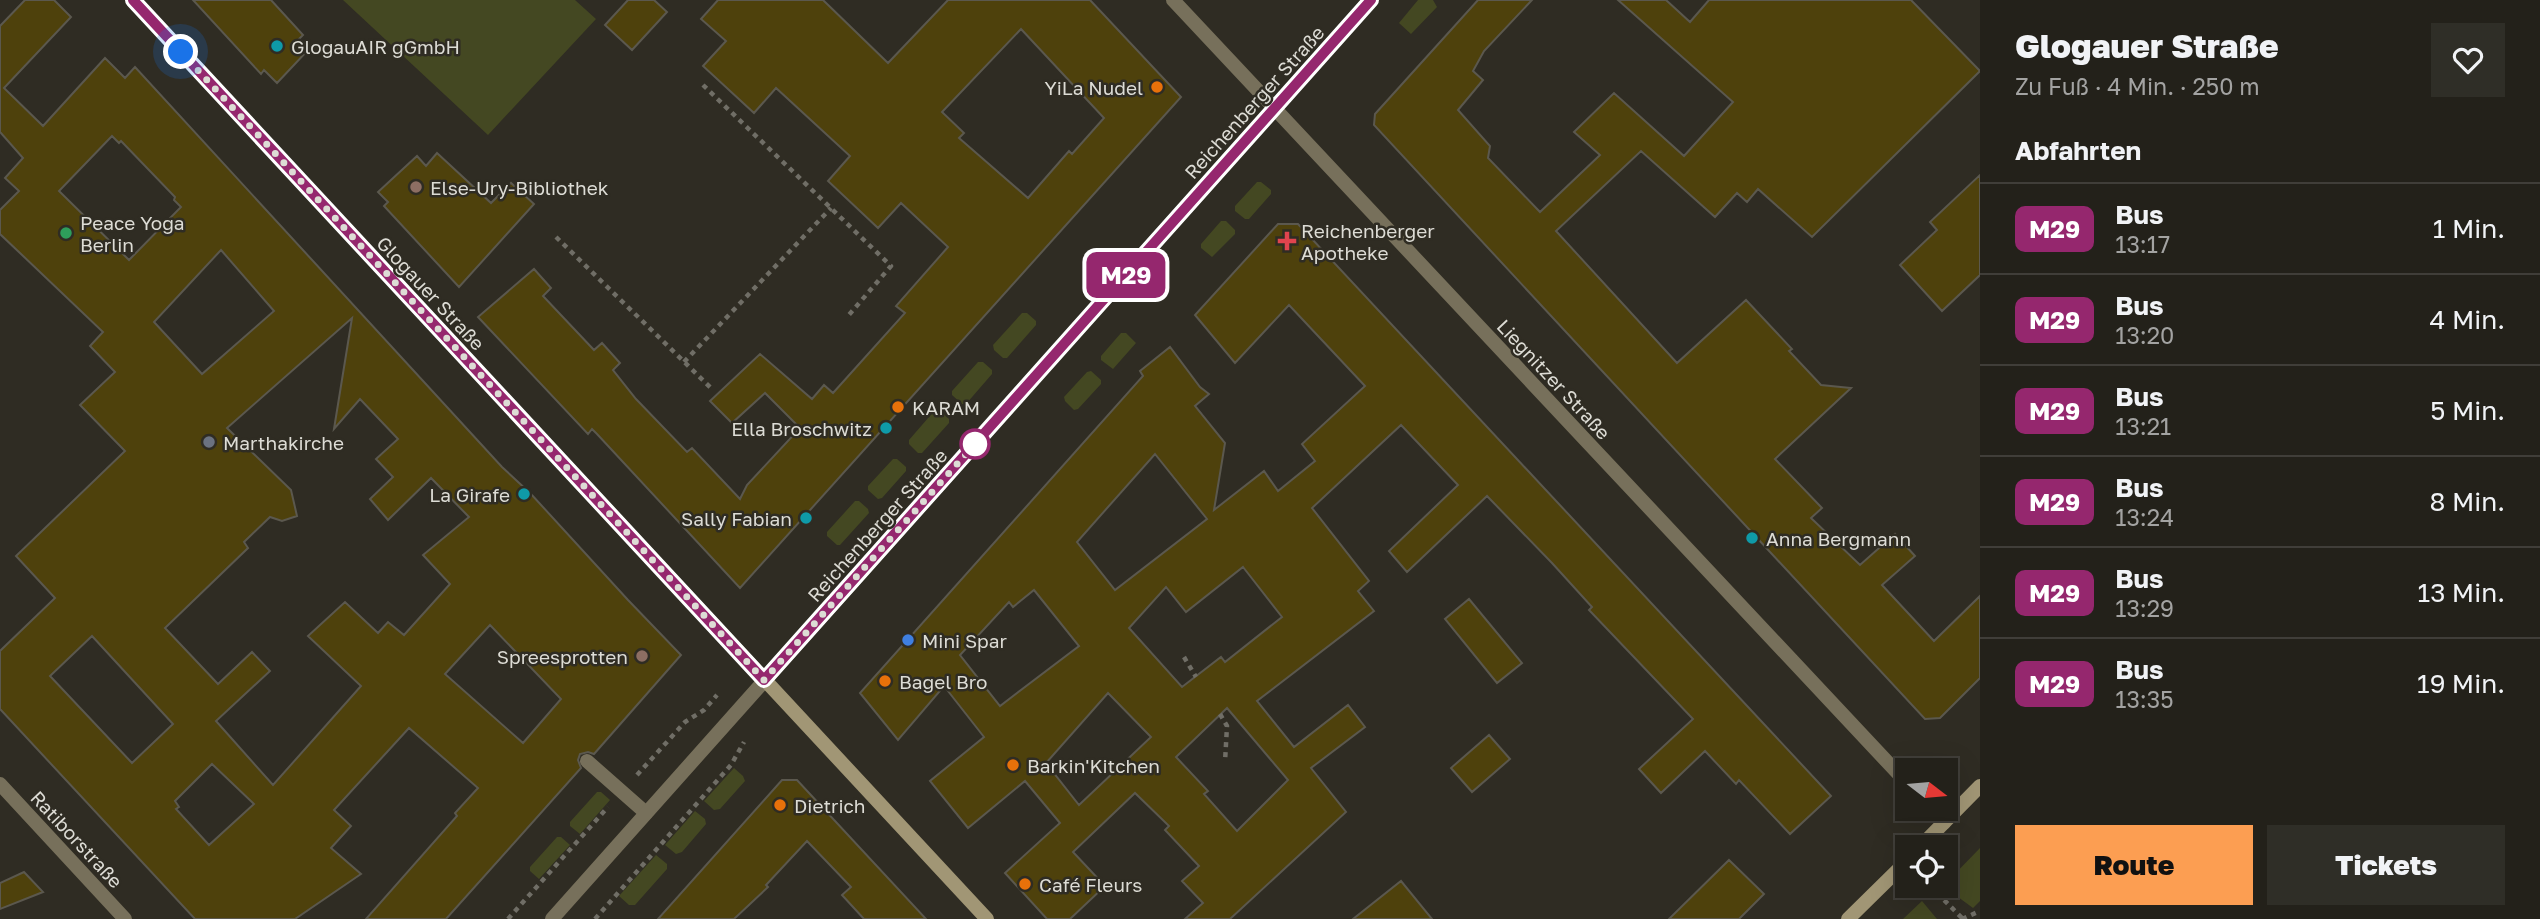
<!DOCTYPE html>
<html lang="de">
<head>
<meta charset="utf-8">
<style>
	body { margin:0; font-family:"Golos Text",sans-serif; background:#2f2e27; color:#f1f3f6; height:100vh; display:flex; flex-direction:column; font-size:26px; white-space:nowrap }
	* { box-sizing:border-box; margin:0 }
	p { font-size:23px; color:#a3a3a2 }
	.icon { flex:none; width:38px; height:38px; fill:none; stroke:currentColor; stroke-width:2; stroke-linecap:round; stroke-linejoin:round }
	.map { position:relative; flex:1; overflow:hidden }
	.details { display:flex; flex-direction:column; background:#23211a; width:560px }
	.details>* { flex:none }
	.badge { padding:0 14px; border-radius:10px; font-size:24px; line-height:46px }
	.needle { width:46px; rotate:106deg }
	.buttons { position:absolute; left:1895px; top:758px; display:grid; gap:14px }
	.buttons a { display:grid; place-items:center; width:63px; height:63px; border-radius:0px; background:#23211a; box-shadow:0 7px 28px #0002,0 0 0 2px #403e39; font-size:35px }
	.you { position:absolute; width:35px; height:35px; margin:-18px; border:5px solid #fff; border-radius:50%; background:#1a73e8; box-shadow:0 0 0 10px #1a73e833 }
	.map>.badge { position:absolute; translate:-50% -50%; box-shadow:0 0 0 4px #fff }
	h2 { padding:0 35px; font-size:26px; line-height:63px }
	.round { display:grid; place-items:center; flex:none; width:74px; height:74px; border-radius:0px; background:#2f2e27 }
	.head { display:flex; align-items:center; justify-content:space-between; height:119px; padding:0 35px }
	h1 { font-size:33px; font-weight:800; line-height:52px }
	.cta { display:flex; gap:14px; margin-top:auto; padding:14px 35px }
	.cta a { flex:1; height:80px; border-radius:0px; background:#fc9e52; color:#111; font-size:28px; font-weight:800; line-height:80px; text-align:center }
	.cta a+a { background:#2f2e27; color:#f1f3f6 }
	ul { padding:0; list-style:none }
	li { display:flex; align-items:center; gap:21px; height:91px; padding:0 35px; border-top:2px solid #403e39 }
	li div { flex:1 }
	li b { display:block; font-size:26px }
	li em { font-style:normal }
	li .badge { min-width:77px; font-weight:700; text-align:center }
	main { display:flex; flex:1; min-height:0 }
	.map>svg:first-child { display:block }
	.green { fill:#444822 }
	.building { fill:#4e410c; stroke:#5b584e; stroke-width:2; fill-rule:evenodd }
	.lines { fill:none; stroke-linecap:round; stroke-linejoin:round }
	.path { stroke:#706e66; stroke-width:4.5; stroke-dasharray:5 5; stroke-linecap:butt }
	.lane { stroke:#77705b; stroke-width:14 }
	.street { stroke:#77705b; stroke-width:14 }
	.secondary { stroke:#a19675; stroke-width:14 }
	.line-casing { stroke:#fff; stroke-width:16 }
	.line { stroke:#95276e; stroke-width:10 }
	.walk { stroke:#dddcd5; stroke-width:7; stroke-dasharray:0 12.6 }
	.culture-dot { fill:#0f9aa8; stroke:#2f2c23; stroke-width:2.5 }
	.food-dot { fill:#e8710a; stroke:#2f2c23; stroke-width:2.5 }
	.education-dot { fill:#8d6e63; stroke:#2f2c23; stroke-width:2.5 }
	.leisure-dot { fill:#2e9e5b; stroke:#2f2c23; stroke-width:2.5 }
	.health-dot { fill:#e0444e; stroke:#2f2c23; stroke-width:2.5 }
	.worship-dot { fill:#6b7280; stroke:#2f2c23; stroke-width:2.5 }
	.stop-dot { fill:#fff; stroke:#95276e; stroke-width:3.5 }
	.shop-dot { fill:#3f7fe0; stroke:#2f2c23; stroke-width:2.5 }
	.labels { text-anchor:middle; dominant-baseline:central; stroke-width:5; stroke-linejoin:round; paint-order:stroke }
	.poi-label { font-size:19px; fill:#dddcd5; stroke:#2f2c23; text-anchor:start }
	.street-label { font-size:19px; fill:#dddcd5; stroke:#2f2c23 }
</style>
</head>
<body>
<main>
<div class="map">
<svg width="1980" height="919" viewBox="0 0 1980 919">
	<rect width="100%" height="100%" fill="#2f2c23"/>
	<!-- green -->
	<path class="green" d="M343 0H575L596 19 488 135Z
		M1418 0H1433L1437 7 1411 34 1399 23Z
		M1257 182H1261L1271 190V194L1249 219H1245L1235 211V206Z
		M1221 221H1226L1235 230V234L1212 257 1201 248V244Z
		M1022 313H1027L1036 321V325L1007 358H1003L994 350 993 345Z
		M1121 333H1126L1136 343 1113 369 1101 360V356Z
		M978 362H983L992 370V374L966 404H962L952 395V391Z
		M1091 371 1101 380V384L1078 409 1074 410 1065 401 1064 397 1087 372Z
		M935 410H940L949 419V423L922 453H918L909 444V440Z
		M893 459H897L906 467V471L882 498 878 499 868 490V486Z
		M855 501H859L868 509 869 513 840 545H837L827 536V532Z
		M734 768 743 776 745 781 720 809 714 810 704 801Z
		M597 792H601L610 800 580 834 570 826V822Z
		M695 811 705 819 706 824 682 852 676 854 665 845Z
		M557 837H561L570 845 539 879 530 871V867Z
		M1980 848V901L1973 908 1943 886H1946V883Z
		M656 855 667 864V869L635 905H629L619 896Z
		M1922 901 1937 919H1903Z"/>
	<!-- building -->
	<path class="building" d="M25 0H54L71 17 4 88 43 126 105 58 125 78 135 67 502 467 531 494 628 600 681 655 594 754 588 752 580 754 578 760 581 768 446 919H366L457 816 455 813 478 788 409 728 334 810 351 826 331 848 361 874 295 919H195L0 709V651L55 598 16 556 125 451 80 405 115 372 90 346 103 332 0 234V210L19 191 5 178 23 158 0 132V26ZM112 136 119 143 121 141 175 197 174 200 181 207 129 260 59 191ZM221 250 274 311 202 374 154 322ZM352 318 334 429 360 399 398 439 376 459 393 477 370 499 388 520 431 478 469 517 423 555 450 584 404 635 388 622 378 633 345 602 308 636 361 686 273 785 216 721 270 671 252 652 218 684 165 628 248 548 244 542 270 517 282 521 297 516 291 490 227 428ZM490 625 561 699 523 743 445 674ZM92 636 173 724 132 763 50 676ZM212 764 254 804 209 845 176 809 179 807 175 801Z
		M193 0H271L303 35 299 39 309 49 277 83 264 70 261 74Z
		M628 0H654L667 12 632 50 605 25Z
		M718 0H823L888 63 948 0H1090L1181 97 740 588 597 434 592 429 588 434 478 317 534 269 551 288 543 296 594 350 602 343 620 363 613 370 636 399 687 452 692 448 740 499 747 485 800 428 765 393 732 423 710 401 760 354 812 399 824 385 833 393 905 313 896 306 948 247 901 203 878 228 828 181 850 156 776 88 754 113 703 66 726 41 701 19ZM1021 29 1104 118 1072 154 1069 151 1028 198 959 138 964 133 942 112Z
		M1478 0H1532L1484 51 1473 71 1483 80 1458 110 1490 146 1488 158 1540 212 1600 155 1574 132 1614 93 1684 156 1733 102 1618 0H1666L1690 22 1709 0H1911L1980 71 1812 237 1758 189 1747 202 1737 193 1715 217 1641 151 1556 231 1677 363 1746 300 1792 349 1789 351 1821 385 1851 388 1775 459 1822 508 1811 518 1860 565 1895 534 1915 556 1882 585 1934 641 1980 596V678L1940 718 1925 719 1374 125 1375 114Z
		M437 153 491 203 511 183 534 204 459 287 384 206 388 202 378 192 417 156 426 166Z
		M1980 175V275L1942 311 1900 265 1937 230 1930 222Z
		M1278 224H1298L1831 796 1790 834 1739 780 1736 784 1705 751 1661 793 1639 769 1693 719 1589 610 1592 607 1552 563 1487 496 1407 572 1389 551 1458 485 1401 425 1312 508 1369 581 1358 591 1374 611 1257 701 1294 747 1348 705 1365 727 1311 768 1346 812 1230 919H1185L1203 903 1182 881 1199 866 1165 830 1169 826 1135 793 1073 852 1105 886 1070 919H1047L1005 873 1060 823 1025 781 968 828 930 781 984 737 944 686 898 740 860 693 1143 376 1140 371 1170 347 1200 387 1209 394 1195 406 1225 443 1214 510 1264 471 1278 491 1315 461 1302 444 1365 386 1289 305 1235 363 1195 315ZM1155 454 1207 519 1115 590 1077 542ZM1243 567 1282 617 1225 662 1221 657 1182 687 1129 628 1166 587 1186 612ZM1034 590 1079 646 1000 706 960 655 1009 602 1013 607ZM1108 693 1151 737 1079 805 1046 763ZM1227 708 1288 780 1237 831 1204 794 1208 791 1176 757Z
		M1469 599 1522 663 1497 683 1445 619Z
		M1489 735 1510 759 1472 792 1451 768Z
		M782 780H797L926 919H864L842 895 851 887 807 841 766 885 768 887 734 919H658Z
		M1729 860 1764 894 1739 919H1669Z
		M24 872 43 892 0 909V883Z
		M1401 881 1432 919H1353Z"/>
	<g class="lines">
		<!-- path -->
		<path class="path" d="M703 85 891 266 848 316
			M556 237 711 388
			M684 362 831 208
			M1184 657 1196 677
			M1220 714 1227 726 1225 762
			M637 775 685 722 704 710 717 695
			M1930 886 1963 919
			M508 919 608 807
			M595 919 731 765 744 742
			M1962 919 1980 911"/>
		<!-- lane -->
		<path class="lane" d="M587 761 646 813"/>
		<!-- street -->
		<path class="street" d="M1173 0 1908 784
			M0 784 125 919
			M1930 808 1944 823
			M552 919 1371 0"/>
		<!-- secondary -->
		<path class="secondary" d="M133 0 987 919
			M1920 847 1980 786
			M1848 919 1908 860"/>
	</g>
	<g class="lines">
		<!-- line casing -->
		<g class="line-casing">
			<path id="line" d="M133 0 764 680 1371 0"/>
		</g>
		<!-- line -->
		<use href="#line" class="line"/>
		<!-- walk -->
		<path class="walk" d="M181 52 764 680 975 444"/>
	</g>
	<!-- markers -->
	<g class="culture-dot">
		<circle cx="277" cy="46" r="7"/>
		<circle cx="886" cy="428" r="7"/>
		<circle cx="524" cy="494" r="7"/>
		<circle cx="806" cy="518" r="7"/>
		<circle cx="1752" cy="538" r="7"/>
	</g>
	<g class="food-dot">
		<circle cx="1157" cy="87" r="7"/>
		<circle cx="898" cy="407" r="7"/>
		<circle cx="885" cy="681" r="7"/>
		<circle cx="1013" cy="765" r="7"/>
		<circle cx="780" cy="805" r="7"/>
		<circle cx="1025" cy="884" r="7"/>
	</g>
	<g class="education-dot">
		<circle cx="416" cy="187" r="7"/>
		<circle cx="642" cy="656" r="7"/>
	</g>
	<circle class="leisure-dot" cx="66" cy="233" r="7"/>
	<path class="health-dot" d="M1283.5 230.5h7v7h7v7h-7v7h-7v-7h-7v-7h7z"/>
	<circle class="worship-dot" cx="209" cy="442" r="7"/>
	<circle class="stop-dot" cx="975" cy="444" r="14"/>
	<circle class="shop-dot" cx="908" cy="640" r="7"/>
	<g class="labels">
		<!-- poi labels -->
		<g class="poi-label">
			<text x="291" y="46">GlogauAIR gGmbH</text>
			<text x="1143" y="87" text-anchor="end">YiLa Nudel</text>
			<text x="430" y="187">Else-Ury-Bibliothek</text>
			<text x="80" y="222">Peace Yoga<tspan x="80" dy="22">Berlin</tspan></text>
			<text x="1301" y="230">Reichenberger<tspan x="1301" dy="22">Apotheke</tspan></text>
			<text x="912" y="407">KARAM</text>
			<text x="872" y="428" text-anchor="end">Ella Broschwitz</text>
			<text x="223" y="442">Marthakirche</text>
			<text x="510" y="494" text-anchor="end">La Girafe</text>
			<text x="792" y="518" text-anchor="end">Sally Fabian</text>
			<text x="1766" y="538">Anna Bergmann</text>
			<text x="922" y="640">Mini Spar</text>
			<text x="628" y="656" text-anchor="end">Spreesprotten</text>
			<text x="899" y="681">Bagel Bro</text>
			<text x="1027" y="765">Barkin'Kitchen</text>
			<text x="794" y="805">Dietrich</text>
			<text x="1039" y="884">Café Fleurs</text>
		</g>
		<!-- street labels -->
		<g class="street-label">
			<text transform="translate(1254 102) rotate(-48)">Reichenberger Straße</text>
			<text transform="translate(431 293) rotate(47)">Glogauer Straße</text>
			<text transform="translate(1554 379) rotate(47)">Liegnitzer Straße</text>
			<text transform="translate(877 525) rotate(-48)">Reichenberger Straße</text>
			<text transform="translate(77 839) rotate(47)">Ratiborstraße</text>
		</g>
	</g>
</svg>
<div class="buttons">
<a><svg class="needle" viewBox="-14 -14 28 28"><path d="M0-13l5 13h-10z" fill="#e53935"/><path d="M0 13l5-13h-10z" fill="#a3a3a2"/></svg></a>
<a><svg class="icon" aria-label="locate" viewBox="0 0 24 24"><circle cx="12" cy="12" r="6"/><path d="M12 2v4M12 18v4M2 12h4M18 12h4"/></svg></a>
</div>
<div class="you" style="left:181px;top:52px"></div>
<b class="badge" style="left:1126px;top:275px;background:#95276e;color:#fff">M29</b>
</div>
<section class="details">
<div class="head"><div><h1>Glogauer Straße</h1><p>Zu Fuß · 4 Min. · 250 m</p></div><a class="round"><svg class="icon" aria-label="heart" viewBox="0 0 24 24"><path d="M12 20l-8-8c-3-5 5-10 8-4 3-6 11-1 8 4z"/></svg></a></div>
<h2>Abfahrten</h2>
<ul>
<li><span class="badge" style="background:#95276e;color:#fff">M29</span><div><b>Bus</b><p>13:17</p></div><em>1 Min.</em></li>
<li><span class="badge" style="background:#95276e;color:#fff">M29</span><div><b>Bus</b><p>13:20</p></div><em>4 Min.</em></li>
<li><span class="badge" style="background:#95276e;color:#fff">M29</span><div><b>Bus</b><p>13:21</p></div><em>5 Min.</em></li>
<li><span class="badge" style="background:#95276e;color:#fff">M29</span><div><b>Bus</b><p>13:24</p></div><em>8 Min.</em></li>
<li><span class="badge" style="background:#95276e;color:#fff">M29</span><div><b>Bus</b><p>13:29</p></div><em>13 Min.</em></li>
<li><span class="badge" style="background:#95276e;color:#fff">M29</span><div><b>Bus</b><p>13:35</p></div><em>19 Min.</em></li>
</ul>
<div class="cta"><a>Route</a><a>Tickets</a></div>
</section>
</main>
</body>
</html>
